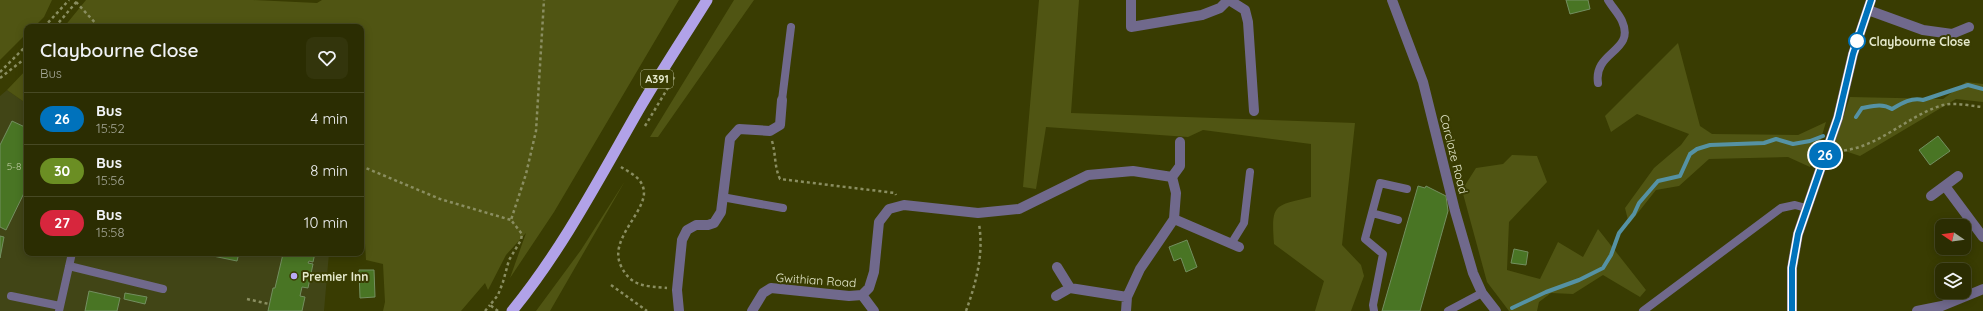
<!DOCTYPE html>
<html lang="en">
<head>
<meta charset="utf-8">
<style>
	body { margin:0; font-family:Quicksand,sans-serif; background:#33350c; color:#f1f3f6; height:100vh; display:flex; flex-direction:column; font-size:15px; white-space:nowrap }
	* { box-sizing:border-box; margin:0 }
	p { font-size:13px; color:#a6a899 }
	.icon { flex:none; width:22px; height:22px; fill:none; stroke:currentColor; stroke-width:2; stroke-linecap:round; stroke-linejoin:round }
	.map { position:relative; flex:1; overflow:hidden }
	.drawer { position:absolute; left:24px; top:24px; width:340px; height:232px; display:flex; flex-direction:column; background:#2b2d02; border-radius:8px; box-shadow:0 2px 10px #0003,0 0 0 1px #474924 }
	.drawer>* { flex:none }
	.badge { padding:0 8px; border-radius:13px; font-size:14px; line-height:26px }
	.needle { width:26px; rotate:283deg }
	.fabs { position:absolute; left:1935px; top:219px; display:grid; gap:8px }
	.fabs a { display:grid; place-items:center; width:36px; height:36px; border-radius:8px; background:#2b2d02; box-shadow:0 2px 10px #0003,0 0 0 1px #474924; font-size:20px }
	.map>.badge { position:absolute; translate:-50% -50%; box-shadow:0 0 0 2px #fff }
	.round { display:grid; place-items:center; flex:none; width:42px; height:42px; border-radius:8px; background:#33350c }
	.headline { display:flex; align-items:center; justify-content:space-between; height:68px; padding:0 16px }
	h1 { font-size:19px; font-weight:600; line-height:30px }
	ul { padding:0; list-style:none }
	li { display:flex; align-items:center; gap:12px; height:52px; padding:0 16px; border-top:1px solid #474924 }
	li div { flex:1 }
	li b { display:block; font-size:15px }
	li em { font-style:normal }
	li .badge { min-width:44px; font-weight:700; text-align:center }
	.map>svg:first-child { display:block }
	.built { fill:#414516 }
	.green { fill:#505513 }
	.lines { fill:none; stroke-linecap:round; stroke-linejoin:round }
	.stream { stroke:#5592a4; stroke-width:4 }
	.building { fill:#497524; stroke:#738f60 }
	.path { stroke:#8a8e61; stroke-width:2.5; stroke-dasharray:3 3; stroke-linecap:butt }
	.service { stroke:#70698c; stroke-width:8 }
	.minor { stroke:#70698c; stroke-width:10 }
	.tertiary { stroke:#70698c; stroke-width:10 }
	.trunk { stroke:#b1a2e8; stroke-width:11 }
	.line-casing { stroke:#fff; stroke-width:9 }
	.line { stroke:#0072bc; stroke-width:6 }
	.stop-dot { fill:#fff; stroke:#0072bc; stroke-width:2 }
	.poi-dot { fill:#baaaf6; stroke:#393c02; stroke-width:1.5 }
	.labels { text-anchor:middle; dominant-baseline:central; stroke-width:4; stroke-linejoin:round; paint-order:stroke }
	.number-label { font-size:10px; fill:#becca2 }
	.shield { fill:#393c02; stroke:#b1b58f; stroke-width:1 }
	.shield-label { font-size:11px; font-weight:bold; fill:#e5e9cc }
	.stop-label { font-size:12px; font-weight:bold; fill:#e5e9cc; stroke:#393c02; text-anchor:start }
	.street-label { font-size:12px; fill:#e5e9cc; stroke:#393c02 }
	.poi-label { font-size:12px; font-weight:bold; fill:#e5e9cc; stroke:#393c02; text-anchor:start }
</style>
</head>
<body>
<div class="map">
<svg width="1983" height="311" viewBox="0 0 1983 311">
	<rect width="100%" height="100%" fill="#393c02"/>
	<!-- built -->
	<path class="built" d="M7 90 27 104V253H329L324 311H0V96Z"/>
	<!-- green -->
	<path class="green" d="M0 0H52L44 17 34 27H27V33L0 60Z
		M86 0H253L317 3 322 0H679L554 212 510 278 526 233 506 255 488 290 485 283 461 311H383L385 302 383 264 366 260 363 212H361V27H64Z
		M734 0H754L658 137H650Z
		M1039 0H1079L1071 113 1355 123 1342 245 1361 265 1364 276 1351 311H1315L1324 281 1274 244C1271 203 1274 206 1311 197V144L1203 130 1188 137 1046 127 1036 189 1023 187Z
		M1678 43 1700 126 1712 134 1798 135 1826 122 1817 152 1810 167 1788 157 1709 159 1679 186 1656 190 1629 224 1625 208 1654 168 1681 145 1689 134 1637 114 1611 132 1605 116Z
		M27 69V104L7 90Z
		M1966 82 1983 84V102L1956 99 1860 156 1833 147 1850 97 1943 99Z
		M1512 155 1537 156 1547 182 1509 222 1507 270 1540 279 1558 242 1583 257 1598 229 1646 290 1640 297 1603 275 1573 294 1551 293 1539 302 1537 311H1509L1487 282 1462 190 1476 168 1503 164Z
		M625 181 550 311H536L581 250Z"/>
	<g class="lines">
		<!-- stream -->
		<path class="stream" d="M1856 117 1862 108C1873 106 1882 103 1892 109 1902 103 1912 97 1923 100L1968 85 1983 89
			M1512 308 1546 292 1579 280 1603 268 1611 255 1619 233 1634 214 1639 203 1658 181 1680 176 1690 154 1697 149 1710 145 1764 143 1776 139 1793 144 1810 141 1823 136"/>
	</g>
	<!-- building -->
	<path class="building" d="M1566 0H1588L1590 9 1570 14Z
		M12 121 27 128V187L6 230 0 227V145Z
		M1938 136 1950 151 1930 165 1919 150Z
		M1418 186 1425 188 1426 186 1446 196 1448 211 1420 311H1382Z
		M0 236 4 237 0 258Z
		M1187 240 1197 267 1186 272 1181 258 1174 261 1169 247Z
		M1514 249 1528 252 1526 265 1511 263Z
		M214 253H239L237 261 213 256Z
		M280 253H315L313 262 309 261 308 263 313 264 308 288 302 287 300 296 305 297 302 311H268L273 288H275L283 254Z
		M359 270H374L375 297 360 298Z
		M89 291 120 298 117 311H85Z
		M125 293 147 297 145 304 124 299Z"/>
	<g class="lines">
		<!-- path -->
		<path class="path" d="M76 2 99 27
			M44 27 69 0
			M55 27 78 0
			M0 72 27 45
			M0 78 27 57
			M645 126 675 76
			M772 141C776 154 774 166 780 179L895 193 896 195
			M1838 151C1878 149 1906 116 1943 105 1955 102 1970 106 1983 107
			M361 166 440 199 511 220
			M621 167C629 172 640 177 643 187 651 209 607 238 621 266 631 287 646 286 667 288
			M611 285 647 311
			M247 299 269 304
			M485 311 490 305
			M498 311 490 305 498 295 503 282 509 260 521 240 522 234 511 220 526 174 536 131 544 0
			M966 311C976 283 984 254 979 224"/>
		<!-- service -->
		<path class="service" d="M1598 83C1593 51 1636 52 1622 21 1619 14 1612 7 1608 0
			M782 100 791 27
			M722 197 783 208
			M1372 213 1398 220
			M1231 244 1244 223 1250 172
			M69 266 163 289
			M11 296 60 306
			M59 311 72 253
			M1374 311 1373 305 1383 254 1365 239 1380 183 1407 189
			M1448 311 1482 293
			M1643 311 1781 208 1795 205 1806 208"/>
		<!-- minor -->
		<path class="minor" d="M1131 0V27L1202 15 1220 8 1228 0
			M1229 0 1245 10 1248 22 1254 111
			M1868 10 1923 30 1952 34 1969 27
			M1945 186 1983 237
			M1931 196 1958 176
			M1174 219 1239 247
			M1070 288 1127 297
			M862 295 874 311
			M1056 296 1070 288 1057 267
			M679 311 677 290 682 240 687 230 696 225H708L714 223 721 212 730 139 739 129 770 131 780 125 782 100
			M752 311 763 293 771 288 849 296 862 295 869 288 874 272 879 222 889 209 904 205 978 213 1019 209 1088 175 1133 171 1172 177
			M1126 311 1127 297 1140 269 1174 219 1176 193 1172 177 1180 166V142
			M1917 311 1942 306 1983 289"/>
		<!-- tertiary -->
		<path class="tertiary" d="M1392 0 1423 82 1455 211 1473 273 1482 293 1496 311
			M1792 311V268L1798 234 1838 118 1853 54 1871 0"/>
		<!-- trunk -->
		<path class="trunk" d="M512 311C562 250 599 179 638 111 660 73 684 37 707 0"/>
	</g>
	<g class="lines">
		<!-- line casing -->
		<g class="line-casing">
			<path id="line" d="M1792 311V268L1798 234 1838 118 1853 54 1871 0"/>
		</g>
		<!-- line -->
		<use href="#line" class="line"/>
	</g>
	<!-- markers -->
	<circle class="stop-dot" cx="1857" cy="41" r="8"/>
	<circle class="poi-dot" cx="294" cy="276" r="4"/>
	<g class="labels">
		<!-- number labels -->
		<g class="number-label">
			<text x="14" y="166">5-8</text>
		</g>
		<!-- shield labels -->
		<rect class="shield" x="641" y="70" width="32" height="18" rx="3"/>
		<g class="shield-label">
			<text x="657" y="79">A391</text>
		</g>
		<!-- stop labels -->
		<g class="stop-label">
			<text x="1869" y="41">Claybourne Close</text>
		</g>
		<!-- street labels -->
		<g class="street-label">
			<text transform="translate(1454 154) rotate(76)">Carclaze Road</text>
			<text transform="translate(816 280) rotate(4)">Gwithian Road</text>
		</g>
		<!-- poi labels -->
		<g class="poi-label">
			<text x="302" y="276">Premier Inn</text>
		</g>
	</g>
</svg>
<div class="fabs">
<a><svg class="needle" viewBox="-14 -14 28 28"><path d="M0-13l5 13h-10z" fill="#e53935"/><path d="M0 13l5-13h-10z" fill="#a6a899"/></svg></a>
<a><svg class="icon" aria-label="layers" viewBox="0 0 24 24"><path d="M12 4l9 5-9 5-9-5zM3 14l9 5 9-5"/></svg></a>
</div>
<b class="badge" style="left:1825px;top:155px;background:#0072bc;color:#fff">26</b>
<section class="drawer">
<div class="headline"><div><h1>Claybourne Close</h1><p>Bus</p></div><a class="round"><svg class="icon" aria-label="heart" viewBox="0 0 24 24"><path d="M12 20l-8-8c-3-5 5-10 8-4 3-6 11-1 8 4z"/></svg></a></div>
<ul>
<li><span class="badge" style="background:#0072bc;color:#fff">26</span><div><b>Bus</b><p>15:52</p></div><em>4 min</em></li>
<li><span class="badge" style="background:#6b8e23;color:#fff">30</span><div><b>Bus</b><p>15:56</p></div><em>8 min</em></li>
<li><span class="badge" style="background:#d7263d;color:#fff">27</span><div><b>Bus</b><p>15:58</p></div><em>10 min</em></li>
</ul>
</section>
</div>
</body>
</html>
